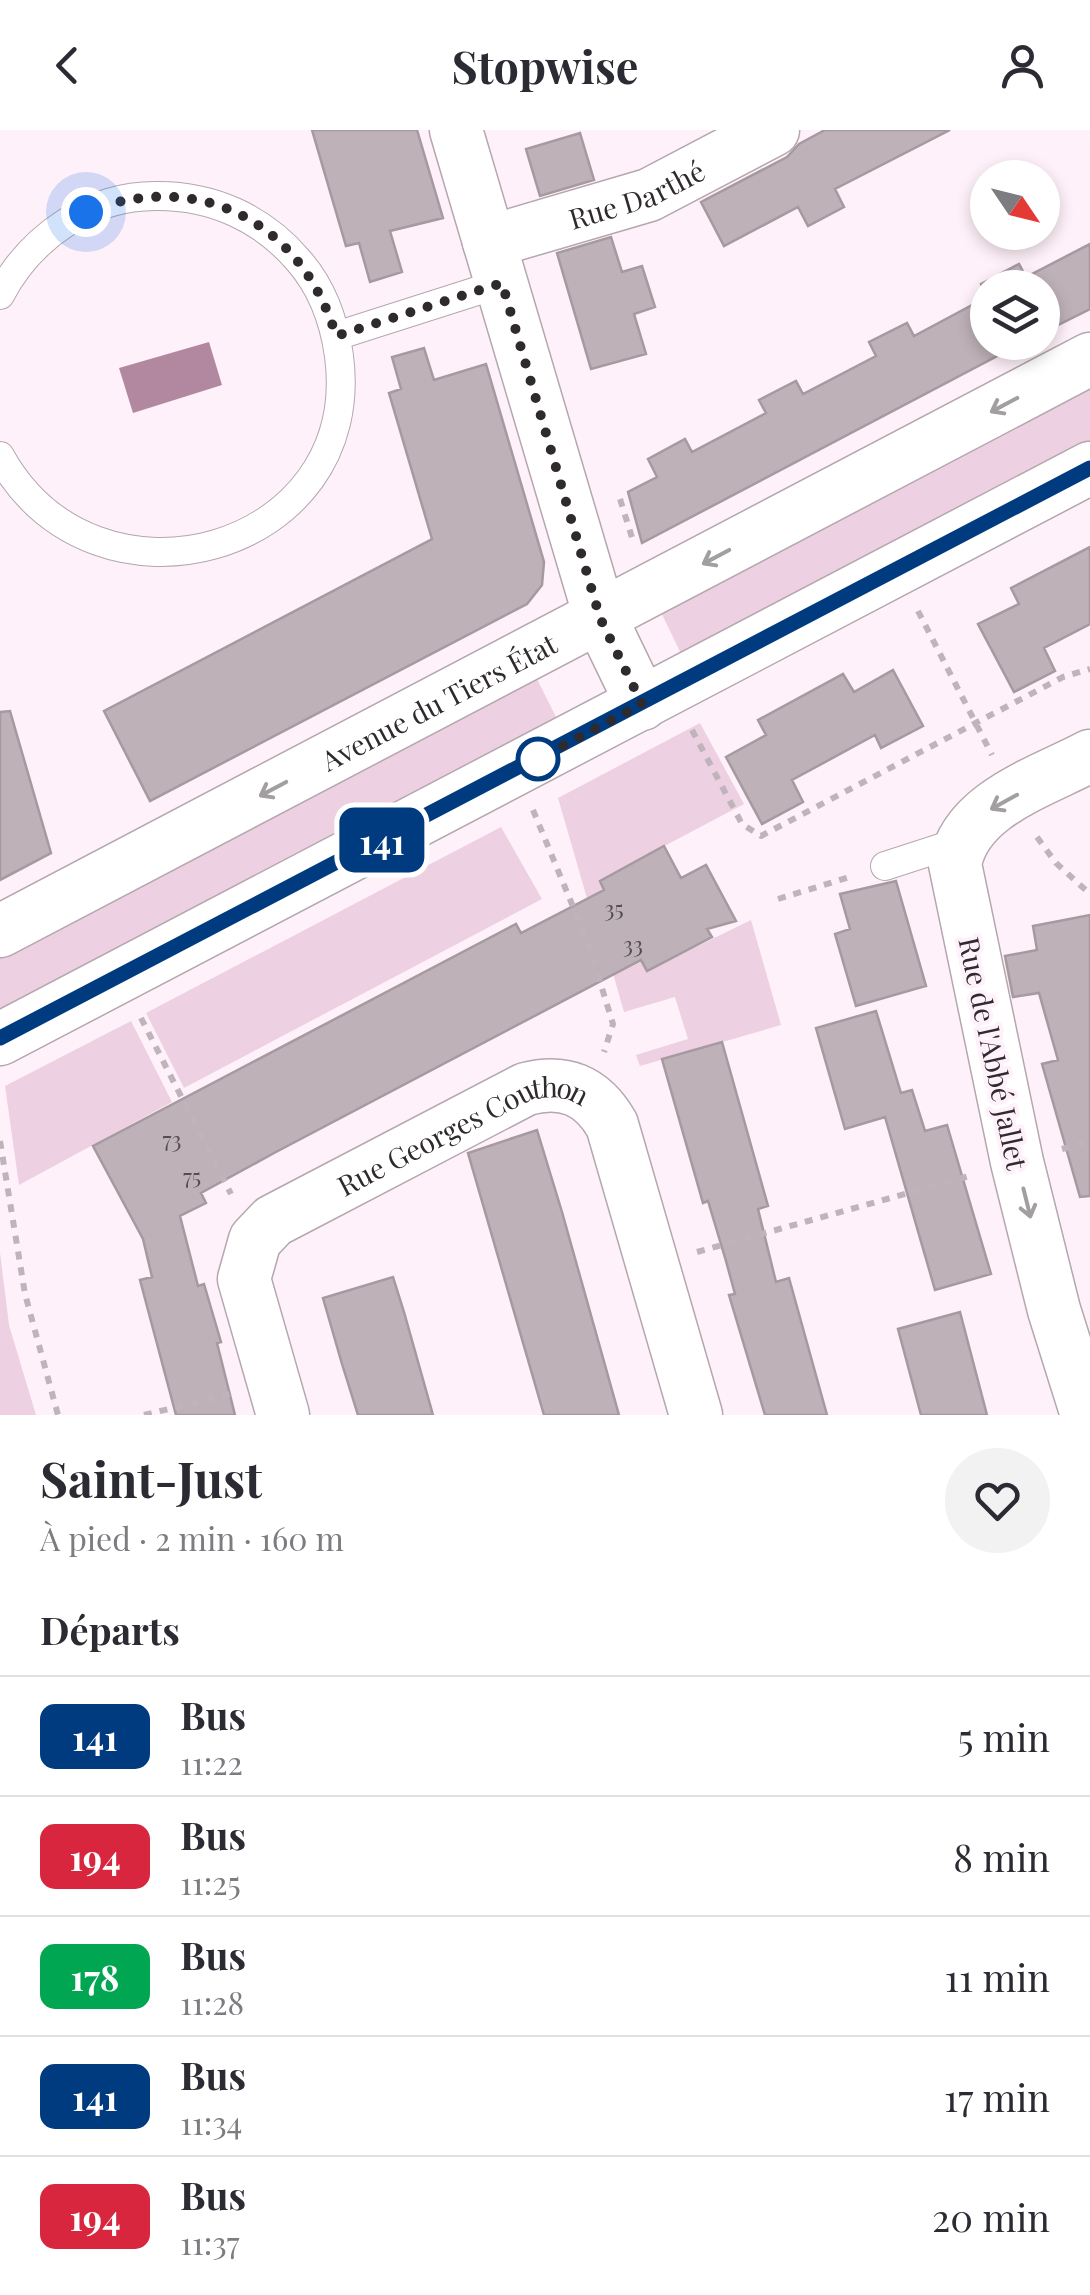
<!DOCTYPE html>
<html lang="fr">
<head>
<meta charset="utf-8">
<style>
	body { margin:0; font-family:"Playfair Display",serif; background:#f2f2f3; color:#2b2b33; height:100vh; display:flex; flex-direction:column; font-size:38px; white-space:nowrap }
	* { box-sizing:border-box; margin:0 }
	p { font-size:32px; color:#7c7c81 }
	.icon { flex:none; width:55px; height:55px; fill:none; stroke:currentColor; stroke-width:2; stroke-linecap:round; stroke-linejoin:round }
	.map { position:relative; height:1285px; overflow:hidden }
	.side { display:flex; flex-direction:column; background:#fff; flex:1 }
	.side>* { flex:none }
	.badge { padding:0 20px; border-radius:15px; font-size:35px; line-height:65px }
	.needle { width:65px; rotate:125deg }
	.tools { position:absolute; left:970px; top:30px; display:grid; gap:20px }
	.tools a { display:grid; place-items:center; width:90px; height:90px; border-radius:50%; background:#fff; box-shadow:0 5px 15px #0003; font-size:50px }
	.you { position:absolute; width:50px; height:50px; margin:-25px; border:8px solid #fff; border-radius:50%; background:#1a73e8; box-shadow:0 0 0 15px #1a73e833 }
	.map>.badge { position:absolute; translate:-50% -50%; box-shadow:0 0 0 5px #fff }
	h2 { padding:0 40px; font-size:38px; line-height:90px }
	.round { display:grid; place-items:center; flex:none; width:105px; height:105px; border-radius:52px; background:#f2f2f3 }
	.overview { display:flex; align-items:center; justify-content:space-between; height:170px; padding:0 40px }
	h1 { font-size:48px; font-weight:700; line-height:75px }
	ul { padding:0; list-style:none }
	li { display:flex; align-items:center; gap:30px; height:120px; padding:0 40px; border-top:2px solid #e1e1e2 }
	li div { flex:1 }
	li b { display:block; font-size:38px }
	li em { font-style:normal }
	li .badge { min-width:110px; font-weight:700; text-align:center }
	header { display:flex; justify-content:space-between; align-items:center; height:130px; padding:0 40px; background:#fff; font-size:45px; font-weight:700 }
	.map>svg:first-child { display:block }
	.green { fill:#edd0e1 }
	.water { fill:#b288a1 }
	.building { fill:#beb1b8; stroke:#a699a0; stroke-width:2.5 }
	.lines { fill:none; stroke-linecap:round; stroke-linejoin:round }
	.lane-casing { stroke:#b4a7ae; stroke-width:30 }
	.street-casing { stroke:#b4a7ae; stroke-width:55 }
	.path { stroke:#bfb4ba; stroke-width:6; stroke-dasharray:8 8; stroke-linecap:butt }
	.lane { stroke:#fff; stroke-width:28 }
	.street { stroke:#fff; stroke-width:52 }
	.oneway { stroke:#a19fa0 }
	.line-casing { stroke:#fff; stroke-width:22 }
	.line { stroke:#003b80; stroke-width:15 }
	.walk { stroke:#2f2a2d; stroke-width:10; stroke-dasharray:0 18 }
	.stop-dot { fill:#fff; stroke:#003b80; stroke-width:5 }
	.labels { text-anchor:middle; dominant-baseline:central; stroke-width:8; stroke-linejoin:round; paint-order:stroke }
	.number-label { font-size:22px; fill:#534c50 }
	.street-label { font-size:28px; fill:#2f2a2d; stroke:#fff1f9 }
</style>
</head>
<body>
<header><svg class="icon" aria-label="back" viewBox="0 0 24 24"><path d="M15 5l-7 7 7 7"/></svg>Stopwise<svg class="icon" aria-label="person" viewBox="0 0 24 24"><circle cx="12" cy="8" r="4"/><path d="M4 21q1-7 8-7t8 7"/></svg></header>
<div class="map">
<svg width="1090" height="1285" viewBox="0 0 1090 1285">
	<rect width="100%" height="100%" fill="#fff1f9"/>
	<!-- green -->
	<path class="green" d="M1090 247V320L685 532 657 474Z
		M532 539 561 597 0 891V819Z
		M700 593 744 674 600 750 617 785 595 796 558 668Z
		M501 697 542 769 184 958 146 883Z
		M751 790 781 895 640 936 636 925 688 909 675 867 624 882 606 819 629 807 647 841Z
		M131 891 172 972 19 1055 5 956Z
		M0 1123 9 1195 36 1285H0Z"/>
	<!-- water -->
	<path class="water" d="M209 212 222 255 133 283 119 238Z"/>
	<!-- building -->
	<path class="building" d="M312 0H417L443 88 390 101 402 142 370 152 359 113 346 116Z
		M825 0H950L835 59 844 77 808 96 798 77 724 116 701 72 787 27 799 14Z
		M580 3 594 50 540 66 526 19Z
		M611 107 622 142 642 136 655 177 634 184 646 224 591 239 557 123Z
		M1090 114V179L1042 203V158H988V212H1024L642 413 628 362 657 347 648 329 685 309 692 322 766 283 759 270 796 251 803 264 876 226 869 212 907 193 914 206 987 167 981 154 1019 134 1026 147Z
		M424 218 434 250 486 234 544 432 542 455 527 474 150 671 104 581 432 409 389 263 401 259 392 227Z
		M1090 417V494L1044 518 1055 541 1014 562 978 494 1019 474 1011 458Z
		M893 540 923 596 881 618 875 605 792 650 803 672 762 694 726 627 766 605 758 590 843 544 854 562Z
		M10 581 51 723 0 750V582Z
		M664 716 681 748 706 735 736 791 707 799 712 807 647 841 641 830 276 1022 201 1063 206 1073 180 1086 198 1156 204 1154 221 1212 217 1213 235 1285H176L140 1150 152 1147 143 1109 93 1016 516 794 521 803 604 760 600 751Z
		M896 751 926 856 856 876 835 804 850 799 840 764Z
		M1090 785V1066L1080 1067 1042 934 1058 930 1039 863 1013 867 1005 826 1037 820 1033 796Z
		M876 881 901 963 912 960 925 1001 947 995 991 1144 935 1160 885 987 845 999 816 898Z
		M722 912 768 1076 758 1079 776 1152 789 1148 827 1285H765L729 1165 735 1164 726 1131 708 1071 703 1073 662 929Z
		M537 1000 562 1082 619 1285H544L468 1023Z
		M393 1147 404 1182 433 1285H358L342 1234 323 1168Z
		M960 1182 987 1285H921L898 1199Z"/>
	<g class="lines">
		<!-- lane casing -->
		<g class="lane-casing">
			<path id="lane" d="M0 165C31 106 91 65 158 66 213 66 262 88 298 130 322 157 334 190 339 226 365 423 95 498 0 326
				M336 206 502 153
				M885 736 959 712"/>
		</g>
		<!-- street casing -->
		<g class="street-casing">
			<g id="street">
				<path d="M456 0 600 487 642 574"/>
				<path id="s1" d="M489 112 649 65 773 0"/>
				<path id="s2" d="M0 801 1090 229"/>
				<path d="M0 909 1090 338"/>
				<path id="s3" d="M283 1285 244 1149 255 1110 273 1091 526 959C564 949 592 960 612 995L696 1285"/>
				<path d="M1087 1285 1054 1180 1017 1032 955 734C966 674 1041 652 1090 626"/>
			</g>
		</g>
		<!-- path -->
		<path class="path" d="M620 369 634 414
			M918 481 992 625
			M692 600 742 694 761 706 1063 547 1090 539
			M533 680 588 813 613 894 604 922
			M1037 707 1056 733 1090 764
			M778 769 853 746
			M141 888 231 1064
			M0 1011 25 1164 58 1285
			M1062 1019 1090 1011
			M697 1122 973 1045
			M144 1285 230 1264"/>
		<!-- lane -->
		<use href="#lane" class="lane"/>
		<!-- street -->
		<use href="#street" class="street"/>
	</g>
	<!-- one-way arrows -->
	<defs><path id="oneway-shaft" d="M-6 0H5M1.5-3L5.5 0L1.5 3" fill="none" stroke-width="1.6" stroke-linecap="round" stroke-linejoin="round" transform="scale(2.5)"/></defs>
	<g class="oneway">
		<use href="#oneway-shaft" transform="translate(1004 275) rotate(152)"/>
		<use href="#oneway-shaft" transform="translate(716 427) rotate(152)"/>
		<use href="#oneway-shaft" transform="translate(273 659) rotate(152)"/>
		<use href="#oneway-shaft" transform="translate(1004 672) rotate(151)"/>
		<use href="#oneway-shaft" transform="translate(1027 1073) rotate(76)"/>
	</g>
	<g class="lines">
		<!-- line casing -->
		<g class="line-casing">
			<path id="line" d="M0 908 1090 338"/>
		</g>
		<!-- line -->
		<use href="#line" class="line"/>
		<!-- walk -->
		<path class="walk" d="M86 82C199 38 302 92 336 206L502 153 600 488 642 574 538 629"/>
	</g>
	<!-- markers -->
	<circle class="stop-dot" cx="538" cy="629" r="20"/>
	<g class="labels">
		<!-- number labels -->
		<g class="number-label">
			<text x="614" y="778">35</text>
			<text x="633" y="814">33</text>
			<text x="172" y="1009">73</text>
			<text x="192" y="1046">75</text>
		</g>
		<!-- street labels -->
		<g class="street-label">
			<text stroke="none"><textPath href="#s1" startOffset="155">Rue Darthé</textPath></text>
			<text stroke="none"><textPath href="#s2" startOffset="495">Avenue du Tiers État</textPath></text>
			<text transform="translate(994 923) rotate(78)">Rue de l'Abbé Jallet</text>
			<text stroke="none"><textPath href="#s3" startOffset="420">Rue Georges Couthon</textPath></text>
		</g>
	</g>
</svg>
<div class="tools">
<a><svg class="needle" viewBox="-14 -14 28 28"><path d="M0-13l5 13h-10z" fill="#e53935"/><path d="M0 13l5-13h-10z" fill="#7c7c81"/></svg></a>
<a><svg class="icon" aria-label="layers" viewBox="0 0 24 24"><path d="M12 4l9 5-9 5-9-5zM3 14l9 5 9-5"/></svg></a>
</div>
<div class="you" style="left:86px;top:82px"></div>
<b class="badge" style="left:382px;top:710px;background:#003b80;color:#fff">141</b>
</div>
<section class="side">
<div class="overview"><div><h1>Saint-Just</h1><p>À pied · 2 min · 160 m</p></div><a class="round"><svg class="icon" aria-label="heart" viewBox="0 0 24 24"><path d="M12 20l-8-8c-3-5 5-10 8-4 3-6 11-1 8 4z"/></svg></a></div>
<h2>Départs</h2>
<ul>
<li><span class="badge" style="background:#003b80;color:#fff">141</span><div><b>Bus</b><p>11:22</p></div><em>5 min</em></li>
<li><span class="badge" style="background:#d7263d;color:#fff">194</span><div><b>Bus</b><p>11:25</p></div><em>8 min</em></li>
<li><span class="badge" style="background:#00a651;color:#fff">178</span><div><b>Bus</b><p>11:28</p></div><em>11 min</em></li>
<li><span class="badge" style="background:#003b80;color:#fff">141</span><div><b>Bus</b><p>11:34</p></div><em>17 min</em></li>
<li><span class="badge" style="background:#d7263d;color:#fff">194</span><div><b>Bus</b><p>11:37</p></div><em>20 min</em></li>
</ul>
</section>
</body>
</html>
